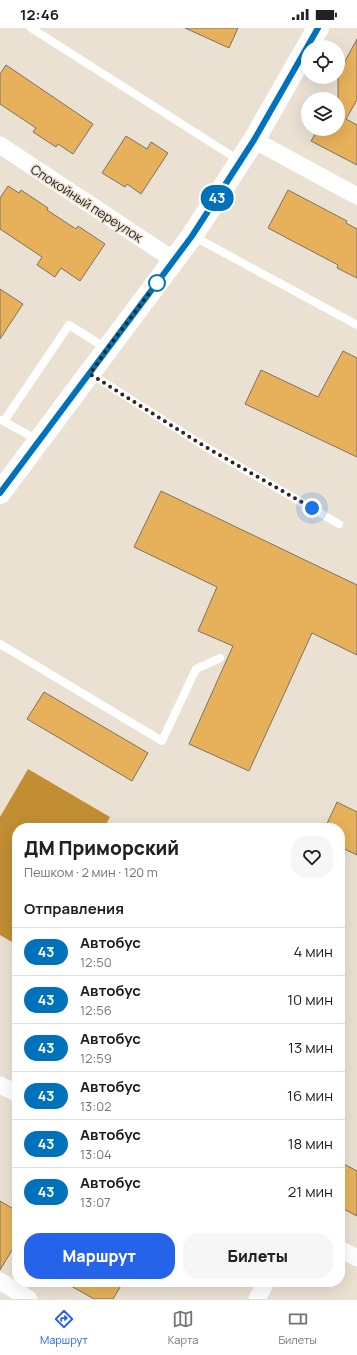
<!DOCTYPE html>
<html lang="ru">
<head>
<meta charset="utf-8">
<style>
	body { margin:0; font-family:Manrope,sans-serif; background:#f6f6f6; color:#202124; height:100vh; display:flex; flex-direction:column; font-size:15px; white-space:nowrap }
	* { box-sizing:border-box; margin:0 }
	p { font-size:13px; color:#757577 }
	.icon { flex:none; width:22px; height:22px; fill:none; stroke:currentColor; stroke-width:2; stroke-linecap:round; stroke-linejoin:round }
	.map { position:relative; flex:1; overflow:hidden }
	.details { position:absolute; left:12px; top:795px; width:333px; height:464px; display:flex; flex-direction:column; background:#fff; border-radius:16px; box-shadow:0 4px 16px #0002 }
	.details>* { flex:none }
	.badge { padding:0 8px; border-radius:13px; font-size:14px; line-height:26px }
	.controls { position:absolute; left:301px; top:12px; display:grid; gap:8px }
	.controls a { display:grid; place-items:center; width:44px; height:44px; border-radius:50%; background:#fff; box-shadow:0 4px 16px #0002; font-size:20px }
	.you { position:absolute; width:20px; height:20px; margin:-10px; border:3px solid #fff; border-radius:50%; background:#1a73e8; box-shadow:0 0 0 6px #1a73e833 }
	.map>.badge { position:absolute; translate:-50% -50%; box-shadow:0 0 0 2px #fff }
	h2 { padding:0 12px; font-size:15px; line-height:36px }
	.round { display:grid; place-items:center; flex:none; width:42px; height:42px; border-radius:16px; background:#f6f6f6 }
	.headline { display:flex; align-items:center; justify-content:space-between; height:68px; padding:0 12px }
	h1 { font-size:19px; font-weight:800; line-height:30px }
	.action { display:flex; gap:8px; margin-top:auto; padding:8px 12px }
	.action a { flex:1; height:46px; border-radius:16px; background:#2563eb; color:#fff; font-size:16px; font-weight:800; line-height:46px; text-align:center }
	.action a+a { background:#f6f6f6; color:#202124 }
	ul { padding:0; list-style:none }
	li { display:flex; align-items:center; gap:12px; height:48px; padding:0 12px; border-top:1px solid #e0e0e0 }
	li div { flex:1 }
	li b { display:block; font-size:15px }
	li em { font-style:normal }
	li .badge { min-width:44px; font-weight:700; text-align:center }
	.status { display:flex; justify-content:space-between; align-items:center; height:28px; padding:0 20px; background:#fff; direction:ltr }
	.status svg { height:11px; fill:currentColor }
	.menu { display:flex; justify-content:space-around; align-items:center; height:56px; border-top:1px solid #e0e0e0; background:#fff; font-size:11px; color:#757577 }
	.menu a { display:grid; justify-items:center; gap:2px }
	.menu .selected { color:#2563eb }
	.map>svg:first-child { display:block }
	.water { fill:#c18e33 }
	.building { fill:#e6b15a; stroke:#7b7366 }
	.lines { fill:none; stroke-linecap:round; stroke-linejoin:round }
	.service { stroke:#fff; stroke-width:8 }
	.minor { stroke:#fff; stroke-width:17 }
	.secondary { stroke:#fff; stroke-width:22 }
	.line-casing { stroke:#fff; stroke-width:9 }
	.line { stroke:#0072bc; stroke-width:6 }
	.walk { stroke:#2b2722; stroke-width:4; stroke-dasharray:0 7.2 }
	.stop-dot { fill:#fff; stroke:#0072bc; stroke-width:2 }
	.labels { text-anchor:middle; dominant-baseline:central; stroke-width:3; stroke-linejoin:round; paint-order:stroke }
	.street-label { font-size:13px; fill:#2b2722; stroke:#ebe1d3 }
</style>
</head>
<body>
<div class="status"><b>12:46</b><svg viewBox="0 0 49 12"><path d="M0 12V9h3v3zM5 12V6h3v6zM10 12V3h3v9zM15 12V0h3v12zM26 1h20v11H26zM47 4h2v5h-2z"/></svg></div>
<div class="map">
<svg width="357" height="1271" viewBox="0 0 357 1271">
	<rect width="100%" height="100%" fill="#ebe1d3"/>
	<!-- water -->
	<path class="water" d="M28 741 110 789 104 800H17V917L0 907V789Z"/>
	<!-- building -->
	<path class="building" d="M185 0H238L229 20Z
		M357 11V72L346 91 357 97V137L311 113 318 101H338V46Z
		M6 37 93 96 73 126 58 116 56 119 33 104 36 100 0 76V46Z
		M126 108 147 121 151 114 168 125 141 166 127 156 125 159 102 145Z
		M8 158 19 165 21 162 48 180 47 182 76 201 78 198 105 216 80 253 61 240 55 249 37 237 42 229 0 201V170Z
		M288 162 347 193 346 195 357 201V250L337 240 338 237 268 200Z
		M0 261 23 276 0 311Z
		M343 323 357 330V429L245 376 261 342 318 369Z
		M161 463 357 557V627L312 605 249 743 189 716 233 618 198 603 217 559 134 519Z
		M44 664 148 725 132 753 27 691Z
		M337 774 357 784V827L340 819V800H325Z
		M340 1134 357 1143V1188L340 1179Z
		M0 1173 17 1183V1214L0 1242Z
		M64 1254H123L113 1271H94Z"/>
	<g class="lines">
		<!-- service -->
		<path class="service" d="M31 0 240 133
			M193 208 357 297
			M91 346 204 418 339 496
			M1 392 38 412
			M4 393 69 297 106 320
			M0 616 162 713 196 641 220 630"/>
		<!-- minor -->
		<path class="minor" d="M254 112 357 168
			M0 117 174 232
			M0 1057 17 1065
			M340 1221 357 1230
			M0 1253 29 1271
			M257 1271 266 1254"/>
		<!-- secondary -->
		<path class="secondary" d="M0 465 192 208 254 112 318 0"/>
	</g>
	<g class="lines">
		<!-- line casing -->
		<g class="line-casing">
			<path id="line" d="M0 465 192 208 254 112 318 0"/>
		</g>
		<!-- line -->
		<use href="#line" class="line"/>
		<!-- walk -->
		<path class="walk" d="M157 255 107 321 90 346 204 418 312 480"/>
	</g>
	<!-- markers -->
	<circle class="stop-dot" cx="157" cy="255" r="8"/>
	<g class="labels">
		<!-- street labels -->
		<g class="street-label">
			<text transform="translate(87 175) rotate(33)">Спокойный переулок</text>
		</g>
	</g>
</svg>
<div class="controls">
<a><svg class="icon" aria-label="locate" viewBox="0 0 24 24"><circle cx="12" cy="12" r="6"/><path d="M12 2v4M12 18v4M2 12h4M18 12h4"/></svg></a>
<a><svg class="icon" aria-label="layers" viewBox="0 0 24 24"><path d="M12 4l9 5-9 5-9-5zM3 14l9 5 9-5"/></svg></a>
</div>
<div class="you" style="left:312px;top:480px"></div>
<b class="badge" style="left:217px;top:170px;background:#0072bc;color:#fff">43</b>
<section class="details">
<div class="headline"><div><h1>ДМ Приморский</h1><p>Пешком · 2 мин · 120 m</p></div><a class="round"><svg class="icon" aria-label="heart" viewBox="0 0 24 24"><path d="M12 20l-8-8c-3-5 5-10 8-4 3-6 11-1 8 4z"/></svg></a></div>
<h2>Отправления</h2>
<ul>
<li><span class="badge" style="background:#0072bc;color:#fff">43</span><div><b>Автобус</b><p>12:50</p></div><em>4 мин</em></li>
<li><span class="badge" style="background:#0072bc;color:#fff">43</span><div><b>Автобус</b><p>12:56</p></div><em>10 мин</em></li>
<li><span class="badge" style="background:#0072bc;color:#fff">43</span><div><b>Автобус</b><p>12:59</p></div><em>13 мин</em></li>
<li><span class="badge" style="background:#0072bc;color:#fff">43</span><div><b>Автобус</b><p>13:02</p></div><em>16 мин</em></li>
<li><span class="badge" style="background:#0072bc;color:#fff">43</span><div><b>Автобус</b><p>13:04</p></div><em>18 мин</em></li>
<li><span class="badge" style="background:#0072bc;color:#fff">43</span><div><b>Автобус</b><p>13:07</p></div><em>21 мин</em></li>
</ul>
<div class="action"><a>Маршрут</a><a>Билеты</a></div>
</section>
</div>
<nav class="menu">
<a class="selected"><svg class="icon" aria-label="directions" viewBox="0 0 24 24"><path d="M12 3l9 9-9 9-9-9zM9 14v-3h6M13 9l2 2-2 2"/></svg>Маршрут</a>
<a><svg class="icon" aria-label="map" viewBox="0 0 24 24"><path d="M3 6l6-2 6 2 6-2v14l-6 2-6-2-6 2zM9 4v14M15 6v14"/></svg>Карта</a>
<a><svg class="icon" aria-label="tickets" viewBox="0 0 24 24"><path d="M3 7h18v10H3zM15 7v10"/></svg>Билеты</a>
</nav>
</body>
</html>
